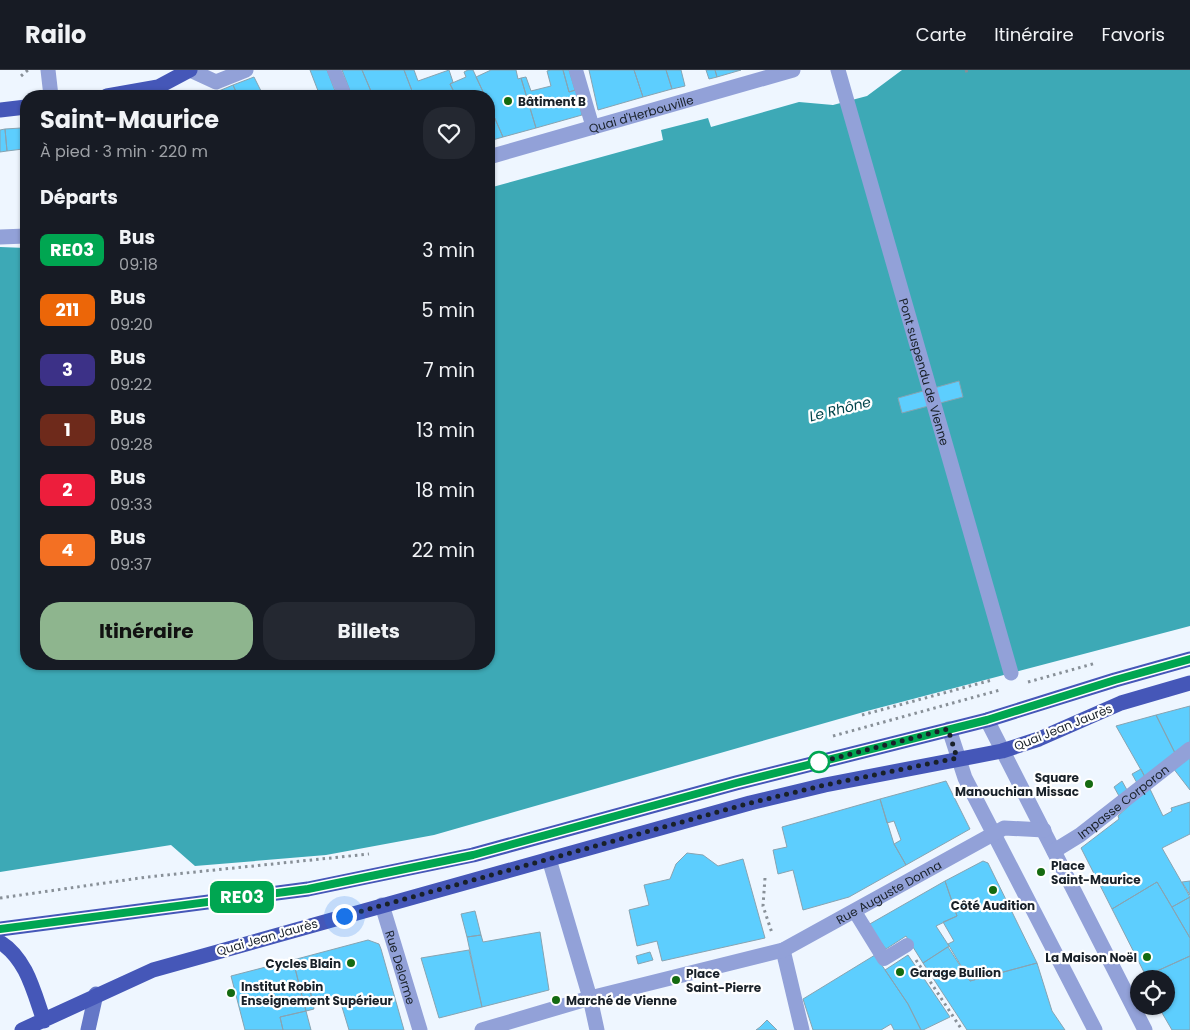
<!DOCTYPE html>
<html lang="fr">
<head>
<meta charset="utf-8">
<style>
	body { margin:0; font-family:Poppins,sans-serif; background:#242831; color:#f1f3f6; height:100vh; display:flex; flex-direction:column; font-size:19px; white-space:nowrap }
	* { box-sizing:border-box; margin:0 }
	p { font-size:16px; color:#9ea1a6 }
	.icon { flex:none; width:28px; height:28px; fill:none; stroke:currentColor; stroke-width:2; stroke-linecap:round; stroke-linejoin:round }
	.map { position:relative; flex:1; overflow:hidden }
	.panel { position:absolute; left:20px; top:20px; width:475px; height:580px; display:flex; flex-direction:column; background:#171b24; border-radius:20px; box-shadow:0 1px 4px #0004 }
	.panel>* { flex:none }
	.badge { padding:0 10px; border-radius:8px; font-size:18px; line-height:32px }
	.tools { position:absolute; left:1130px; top:900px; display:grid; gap:10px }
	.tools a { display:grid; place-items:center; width:45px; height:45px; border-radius:50%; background:#171b24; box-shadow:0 1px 4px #0004; font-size:25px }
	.you { position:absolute; width:25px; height:25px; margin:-12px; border:4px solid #fff; border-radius:50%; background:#1a73e8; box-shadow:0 0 0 8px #1a73e833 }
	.map>.badge { position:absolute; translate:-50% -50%; box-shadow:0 0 0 2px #fff }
	h2 { padding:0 20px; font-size:19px; line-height:45px }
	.round { display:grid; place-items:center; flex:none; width:52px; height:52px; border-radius:20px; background:#242831 }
	.head { display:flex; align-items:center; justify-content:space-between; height:85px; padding:0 20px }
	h1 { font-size:24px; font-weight:700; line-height:38px }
	.cta { display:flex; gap:10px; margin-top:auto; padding:10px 20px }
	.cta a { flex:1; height:58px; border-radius:20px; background:#8eb58e; color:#111; font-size:20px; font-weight:700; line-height:58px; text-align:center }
	.cta a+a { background:#242831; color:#f1f3f6 }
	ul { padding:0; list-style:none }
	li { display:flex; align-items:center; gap:15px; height:60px; padding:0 20px }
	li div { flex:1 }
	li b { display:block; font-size:19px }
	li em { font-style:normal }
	li .badge { min-width:55px; font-weight:700; text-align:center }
	header { display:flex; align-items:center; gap:30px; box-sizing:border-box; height:70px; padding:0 25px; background:#171b24; border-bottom:1px solid #363941 }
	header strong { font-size:24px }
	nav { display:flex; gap:28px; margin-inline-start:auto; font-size:18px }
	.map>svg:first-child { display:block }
	.water { fill:#3da9b6 }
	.building { fill:#5dcefe; stroke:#87a3b1 }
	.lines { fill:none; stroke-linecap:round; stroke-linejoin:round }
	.path { stroke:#889098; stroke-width:3; stroke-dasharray:2.5 4; stroke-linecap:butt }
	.lane { stroke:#92a1d8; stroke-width:14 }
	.street { stroke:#92a1d8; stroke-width:15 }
	.secondary { stroke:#6477c7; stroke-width:15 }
	.primary { stroke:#4557b8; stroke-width:15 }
	.line-casing { stroke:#fff; stroke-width:11 }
	.line { stroke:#00a651; stroke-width:8 }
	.walk { stroke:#192129; stroke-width:5; stroke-dasharray:0 9 }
	.poi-dot { fill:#146a10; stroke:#fff; stroke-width:2 }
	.stop-dot { fill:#fff; stroke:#00a651; stroke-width:2.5 }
	.labels { text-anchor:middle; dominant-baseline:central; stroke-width:4.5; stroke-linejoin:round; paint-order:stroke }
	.poi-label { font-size:12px; font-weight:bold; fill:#192129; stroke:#fff; text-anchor:start }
	.street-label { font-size:12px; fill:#192129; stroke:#fff }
	.water-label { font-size:14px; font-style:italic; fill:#00444b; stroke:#fff }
</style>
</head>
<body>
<header>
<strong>Railo</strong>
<nav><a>Carte</a><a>Itinéraire</a><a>Favoris</a></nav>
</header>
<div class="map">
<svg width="1190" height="960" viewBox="0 0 1190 960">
	<rect width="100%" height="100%" fill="#eef6ff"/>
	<!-- water -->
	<path class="water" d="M902 0H1190V556L867 641 434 765 326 785 195 796 171 775 0 802V177L26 178V594H489V118L663 70 661 60 708 48 711 57 799 32 833 35 867 26Z"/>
	<!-- building -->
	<path class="building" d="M310 0H327L337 26H320Z
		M342 0H362L373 26H352Z
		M362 0H404L414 26H373Z
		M404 0H414L418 11 449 0 453 12 450 14 456 26H414Z
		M468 0H473L485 26H456L450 14 466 7 464 2Z
		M491 0H516L518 9 521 8 536 58 503 67 489 35V26H485L476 7Z
		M551 0H563L569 22 576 20 582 45 536 58 521 8 526 7 531 21 551 16 547 1Z
		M563 0H569L575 20 569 22Z
		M589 0H634L643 27 598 40Z
		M634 0H666L672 19 643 27Z
		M666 0H681L685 16 672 19Z
		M706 0H715L717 7 709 9Z
		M715 0H741L717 7Z
		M254 7 261 21 250 26H238L233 15Z
		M233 15 238 26H207Z
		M489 35 503 67 489 71Z
		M26 57V79H23L21 58Z
		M21 58 23 79 7 81 5 59Z
		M5 59 7 81 0 82V60Z
		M959 311 963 327 902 343 898 328Z
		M1190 636V672L1175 683 1156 645Z
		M1156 645 1175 683 1145 707 1116 656Z
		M1190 686V720L1173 698Z
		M1141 699 1145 707 1137 713 1132 704Z
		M946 711 970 759 906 795 894 774 901 770 894 751 887 753 880 729Z
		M1122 711 1127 720 1119 726 1114 717Z
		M1149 717 1163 746 1172 741 1171 738 1190 732V764L1162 778 1190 827 1172 837 1157 812 1112 839 1081 778 1119 749 1118 746Z
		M880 729 894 774 906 795 849 827 803 840 793 800 778 804 773 780 787 777 782 757Z
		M687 783 703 785 718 796 743 789 765 868 662 891 657 871 637 876 629 840 649 835 644 815 670 809 676 794Z
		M983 791 988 793 1037 893 970 911 948 874 954 871 943 852 957 846 945 811Z
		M945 811 957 846 936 856 949 876 923 893 906 866 886 879 868 855Z
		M1190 811V825L1182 812Z
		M1157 812 1190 868V886L1146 906 1112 839Z
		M1190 827V868L1172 837Z
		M475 841 481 865 467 867 461 844Z
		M540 862 549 920 482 937 467 867 481 865 483 872Z
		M368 870 379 874 381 879 404 960H349L339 927 313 935 310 920 301 923 293 890Z
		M948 877 970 911 1037 893 1052 941 1065 960H967L923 893Z
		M469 880 482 937 439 948 421 888Z
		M650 882 653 890 638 894 636 886Z
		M875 885 908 934 921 960H894L891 954 881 960H813L803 929Z
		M908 885 950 947 923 960H921L908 934 885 900Z
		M1190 886V960H1172L1158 936H1166V909H1147L1146 906Z
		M293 890 306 941 280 947 283 960H245L231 906Z
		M310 920 314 939 306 941 301 923Z
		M306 941 311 960H283L280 947Z
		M767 950 777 960H756L760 957Z"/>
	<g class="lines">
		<!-- path -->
		<path class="path" d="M966 0 967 3
			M21 6 28 0
			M1028 612 1096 593
			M862 645 992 610
			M833 666 1000 620
			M765 808 763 836 772 863
			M0 828 147 807 369 784
			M916 890 962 960"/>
		<!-- lane -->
		<path class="lane" d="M334 0 345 26
			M576 0 593 58
			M855 842 884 889 907 875"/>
		<!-- street -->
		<g class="street">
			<path d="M48 0 51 26"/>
			<path d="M190 0 216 12 246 0"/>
			<path id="s1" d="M838 0 1011 603"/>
			<path id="s2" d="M489 87 793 0"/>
			<path d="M0 167 26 166"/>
			<path d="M987 650 1145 960"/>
			<path d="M949 659 965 708 1095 960"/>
			<path id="s3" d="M1054 781 1080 765 1190 679"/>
			<path d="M549 789 590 928 597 960"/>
			<path id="s4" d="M382 835 420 960"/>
			<path d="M783 880 802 960"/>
			<path id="s5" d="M482 960 590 928 783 880 1004 758 1044 760"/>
		</g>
		<!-- secondary -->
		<path class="secondary" d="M88 960 96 924"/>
		<!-- primary -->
		<path class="primary" d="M107 26 158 17 190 0
			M0 40 26 37
			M0 859 308 819 473 785 736 713 987 650 1115 610 1190 589
			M0 872C27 889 34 923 44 951
			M22 960 153 900 750 733 825 715 1002 681 1039 669 1121 633 1190 613"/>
	</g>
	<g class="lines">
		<!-- line casing -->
		<g class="line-casing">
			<path id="line" d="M0 859 308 819 473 785 736 713 987 650 1115 610 1190 589"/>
		</g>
		<!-- line -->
		<use href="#line" class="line"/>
		<!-- walk -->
		<path class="walk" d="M344 846 750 733 825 715 957 688 948 659 812 694 819 692"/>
	</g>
	<!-- markers -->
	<g class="poi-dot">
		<circle cx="508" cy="31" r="5"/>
		<circle cx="1089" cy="714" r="5"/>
		<circle cx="1041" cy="802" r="5"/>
		<circle cx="993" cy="820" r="5"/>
		<circle cx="1147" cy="887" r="5"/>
		<circle cx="351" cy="893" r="5"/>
		<circle cx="900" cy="902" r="5"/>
		<circle cx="676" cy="910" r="5"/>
		<circle cx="231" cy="923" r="5"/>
		<circle cx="556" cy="930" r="5"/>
	</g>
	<circle class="stop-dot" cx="819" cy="692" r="10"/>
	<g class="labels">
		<!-- poi labels -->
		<g class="poi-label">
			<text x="518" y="31">Bâtiment B</text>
			<text x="1079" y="707" text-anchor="end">Square<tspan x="1079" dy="14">Manouchian Missac</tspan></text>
			<text x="1051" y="795">Place<tspan x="1051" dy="14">Saint-Maurice</tspan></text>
			<text x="993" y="835" text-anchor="middle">Côté Audition</text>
			<text x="1137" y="887" text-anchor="end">La Maison Noël</text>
			<text x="341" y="893" text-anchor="end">Cycles Blain</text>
			<text x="910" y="902">Garage Bullion</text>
			<text x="686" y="903">Place<tspan x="686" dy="14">Saint-Pierre</tspan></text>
			<text x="241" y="916">Institut Robin<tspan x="241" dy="14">Enseignement Supérieur</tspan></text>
			<text x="566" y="930">Marché de Vienne</text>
		</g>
		<!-- street labels -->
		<g class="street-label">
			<text stroke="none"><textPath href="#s2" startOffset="158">Quai d'Herbouville</textPath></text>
			<text stroke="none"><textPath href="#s1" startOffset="314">Pont suspendu de Vienne</textPath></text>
			<text transform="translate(1063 657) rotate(-22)">Quai Jean Jaurès</text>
			<text stroke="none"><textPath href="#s3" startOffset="85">Impasse Corporon</textPath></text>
			<text stroke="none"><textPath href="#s5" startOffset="432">Rue Auguste Donna</textPath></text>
			<text transform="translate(267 867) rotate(-16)">Quai Jean Jaurès</text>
			<text stroke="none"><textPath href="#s4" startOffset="65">Rue Delorme</textPath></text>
		</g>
		<!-- water labels -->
		<g class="water-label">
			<text transform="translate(840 339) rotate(-14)">Le Rhône</text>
		</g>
	</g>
</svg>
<div class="tools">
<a><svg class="icon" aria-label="locate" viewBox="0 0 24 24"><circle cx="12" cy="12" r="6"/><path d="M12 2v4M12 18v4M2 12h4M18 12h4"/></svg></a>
</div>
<div class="you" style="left:344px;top:846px"></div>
<b class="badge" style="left:242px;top:827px;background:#00a651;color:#fff">RE03</b>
<section class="panel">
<div class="head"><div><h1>Saint-Maurice</h1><p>À pied · 3 min · 220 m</p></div><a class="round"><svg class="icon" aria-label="heart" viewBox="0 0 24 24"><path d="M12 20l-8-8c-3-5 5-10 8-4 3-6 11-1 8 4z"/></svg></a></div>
<h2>Départs</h2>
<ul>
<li><span class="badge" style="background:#00a651;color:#fff">RE03</span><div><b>Bus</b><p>09:18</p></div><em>3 min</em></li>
<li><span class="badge" style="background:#ec6608;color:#fff">211</span><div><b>Bus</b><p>09:20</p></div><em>5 min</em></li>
<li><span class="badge" style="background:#3c3187;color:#fff">3</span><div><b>Bus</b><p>09:22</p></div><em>7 min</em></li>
<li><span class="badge" style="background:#6e2a1b;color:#fff">1</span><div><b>Bus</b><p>09:28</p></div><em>13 min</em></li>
<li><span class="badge" style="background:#ed1e3c;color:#fff">2</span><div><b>Bus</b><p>09:33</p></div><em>18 min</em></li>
<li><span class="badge" style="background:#f37023;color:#fff">4</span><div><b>Bus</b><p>09:37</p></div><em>22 min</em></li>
</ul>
<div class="cta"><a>Itinéraire</a><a>Billets</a></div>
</section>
</div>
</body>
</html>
